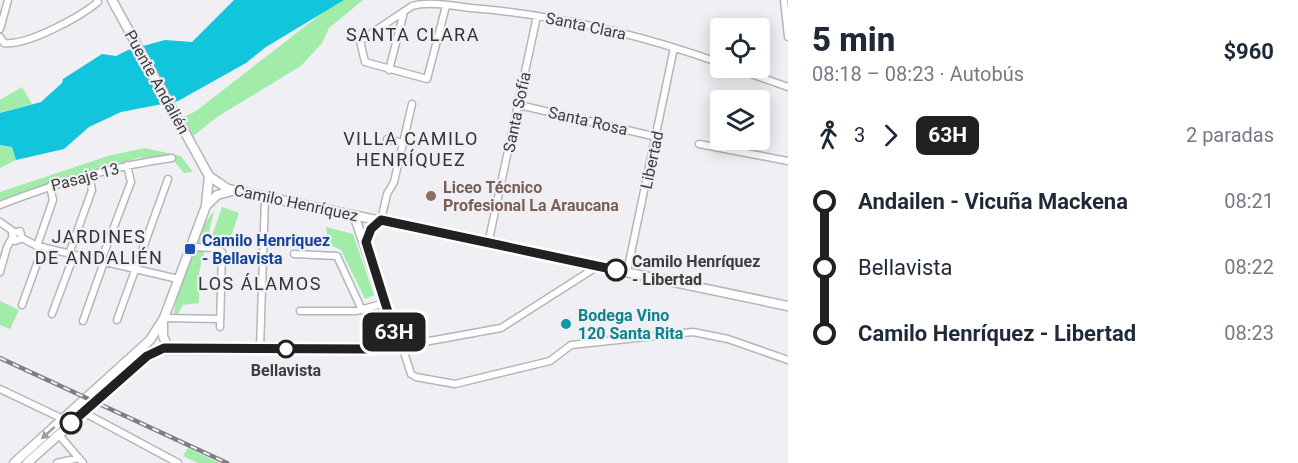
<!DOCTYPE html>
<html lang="es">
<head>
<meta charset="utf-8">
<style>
	body { margin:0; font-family:Roboto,sans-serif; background:#f6f6f7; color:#1f2937; height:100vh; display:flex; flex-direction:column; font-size:22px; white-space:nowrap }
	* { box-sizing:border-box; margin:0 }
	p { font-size:20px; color:#747a83 }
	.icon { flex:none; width:33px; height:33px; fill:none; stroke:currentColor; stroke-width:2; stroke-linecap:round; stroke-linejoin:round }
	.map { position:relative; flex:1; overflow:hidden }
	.details { display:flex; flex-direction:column; background:#fff; width:510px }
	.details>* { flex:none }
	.badge { padding:0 12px; border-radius:9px; font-size:21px; line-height:39px }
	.tools { position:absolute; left:710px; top:18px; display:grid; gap:12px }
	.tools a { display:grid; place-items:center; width:60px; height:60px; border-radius:6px; background:#fff; box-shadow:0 3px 15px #0003; font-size:30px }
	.map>.badge { position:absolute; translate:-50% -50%; box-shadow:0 0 0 3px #fff }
	.legs { display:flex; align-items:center; gap:9px; height:66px; padding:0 24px; font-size:20px }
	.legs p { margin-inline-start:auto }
	.summary { display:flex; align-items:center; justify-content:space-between; height:102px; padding:0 24px }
	h1 { font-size:33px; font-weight:800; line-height:45px }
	ul { padding:0 24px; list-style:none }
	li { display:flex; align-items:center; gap:21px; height:66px; font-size:22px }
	li i { display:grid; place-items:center; width:9px; height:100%; margin:0 8px; background:currentColor }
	li i::after { content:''; width:15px; height:15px; margin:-8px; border:4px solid; border-radius:50%; background:#fff }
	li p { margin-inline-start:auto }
	li:first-child i { background:linear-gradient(#0000 50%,currentColor 0) }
	li:last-child i { background:linear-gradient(currentColor 50%,#0000 0) }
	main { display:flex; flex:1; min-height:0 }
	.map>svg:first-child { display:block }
	.green { fill:#a1eca9 }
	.water { fill:#11c6dc }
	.pier { fill:#efeff4 }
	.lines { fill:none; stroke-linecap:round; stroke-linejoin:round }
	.street-casing { stroke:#b5b5ba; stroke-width:9 }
	.secondary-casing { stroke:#b5b5ba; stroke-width:11 }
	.street { stroke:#fff; stroke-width:6 }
	.secondary { stroke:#fff; stroke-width:8 }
	.rail-casing { stroke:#7e7e80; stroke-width:4.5 }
	.rail { stroke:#efeff4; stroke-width:2; stroke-dasharray:7; stroke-linecap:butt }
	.oneway { fill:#9e9e9e }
	.line-1-casing { stroke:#fff; stroke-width:14 }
	.line-1 { stroke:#212121; stroke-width:9 }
	.education-dot { fill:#8d6e63; stroke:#efeff4; stroke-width:2 }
	.transit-dot { fill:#1a4fb4; stroke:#efeff4; stroke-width:2 }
	.stop-1-dot { fill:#fff; stroke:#212121; stroke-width:3 }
	.culture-dot { fill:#0f9aa8; stroke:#efeff4; stroke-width:2 }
	.labels { text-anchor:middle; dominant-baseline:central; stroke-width:4.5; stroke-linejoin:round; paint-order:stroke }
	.street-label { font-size:16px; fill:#3d3d3e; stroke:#efeff4 }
	.education-label { font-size:16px; font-weight:bold; fill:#785e54; stroke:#efeff4; text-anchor:start }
	.transit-label { font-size:16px; font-weight:bold; fill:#164399; stroke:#efeff4; text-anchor:start }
	.stop-label { font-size:16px; font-weight:bold; fill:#3d3d3e; stroke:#efeff4; text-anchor:start }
	.culture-label { font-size:16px; font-weight:bold; fill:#0d838f; stroke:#efeff4; text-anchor:start }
	.neighbourhood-label { font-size:18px; letter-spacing:1.5px; fill:#343437; stroke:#efeff4 }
</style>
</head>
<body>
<main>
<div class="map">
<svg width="788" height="463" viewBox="0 0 788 463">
	<rect width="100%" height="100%" fill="#efeff4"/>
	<!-- green -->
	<path class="green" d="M339 0H363L329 28 322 43 301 66 217 117 193 136 180 119 196 111Z
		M22 87 32 104 0 113V100Z
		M0 145 12 147 16 160 0 168Z
		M145 148 181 156 193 172 184 173 175 162 164 156 138 158 0 202V192L108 156Z
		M222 207 239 213 229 242 212 236Z
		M214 211 199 273V303L183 305 177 315 174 314C176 288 197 230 214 211Z
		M326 227 353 234 374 295 365 299 341 250 328 244Z
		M0 301 19 310 10 329 0 325Z
		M188 448 219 463H198L183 456Z"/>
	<!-- water -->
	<path class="water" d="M234 0H344L266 47 246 63 178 101 121 112 89 127 64 149 16 160 12 147 0 145V113L41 102 62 83 63 79 102 54 116 56 128 50 165 40 192 42Z"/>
	<!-- pier -->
	<path class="pier" d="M142 44 175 104 164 107 131 46Z"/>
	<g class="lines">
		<!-- street casing -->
		<g class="street-casing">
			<path id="street" d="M784 0 788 37
				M446 6 427 79 365 62 360 41 412 6C430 1 453 6 471 8 556 15 639 34 720 63
				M0 29 8 0
				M0 37 4 43C27 46 80 17 98 2L97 0
				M734 68 788 87
				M389 70 404 12
				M519 105 657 137
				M387 139 403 143
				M699 144 788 161
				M0 205C56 183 113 166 172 158
				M381 220 387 194 394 182 412 104
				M0 222 14 232
				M22 238 15 241 12 234 20 231 22 238 37 246 178 279
				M488 244 537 16
				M37 246 53 200 50 186
				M189 247 217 248 222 252 220 327
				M69 254 92 190 89 176
				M294 254 337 256 362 310
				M101 261 131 182 127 165
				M0 272 7 247 12 238
				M627 272 674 48
				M22 305 43 247
				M300 311H356L385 303
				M52 314 74 255
				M164 318 220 319
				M117 320 168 179
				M83 321 104 262
				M392 343 402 346 501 328 598 266
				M402 346 411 374 416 377 455 384 550 361 571 345 693 332 728 339 788 360
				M260 348 265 197
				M0 389 63 419
				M83 412 178 463
				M59 435 83 463
				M57 463 79 458"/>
		</g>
		<!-- secondary casing -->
		<g class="secondary-casing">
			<path id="secondary" d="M112 0 209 176 228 189 788 306
				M206 205 209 176
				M366 242 371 229 381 220
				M163 322V336L168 348
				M14 463 150 340 164 318 206 206 217 195 232 191
				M27 463 147 356 159 350 371 349 390 345 395 339 394 331 354 215"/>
		</g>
		<!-- street -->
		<use href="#street" class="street"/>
		<!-- secondary -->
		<use href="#secondary" class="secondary"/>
		<!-- rail casing -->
		<g class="rail-casing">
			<path id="rail" d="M0 358 227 463"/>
		</g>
		<!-- rail -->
		<use href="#rail" class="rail"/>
	</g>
	<!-- one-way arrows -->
	<defs><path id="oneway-solid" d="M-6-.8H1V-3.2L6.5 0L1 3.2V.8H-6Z" transform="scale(1.5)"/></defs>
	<use class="oneway" href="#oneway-solid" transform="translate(48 433) rotate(138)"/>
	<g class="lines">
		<!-- line-1 casing -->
		<g class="line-1-casing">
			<path id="line-1" d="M71 423 147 356 164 348 371 349 388 346 395 339 394 331 366 242 371 229 381 220 616 270"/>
		</g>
		<!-- line-1 -->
		<use href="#line-1" class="line-1"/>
	</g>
	<!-- markers -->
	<circle class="education-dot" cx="431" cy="196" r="6"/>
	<rect class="transit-dot" x="184" y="243" width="12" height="12" rx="3"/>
	<g class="stop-1-dot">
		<circle cx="616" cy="270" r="10"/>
		<circle cx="286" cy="349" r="8"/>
		<circle cx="71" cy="423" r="10"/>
	</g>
	<circle class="culture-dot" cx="566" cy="324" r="6"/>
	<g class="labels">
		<!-- street labels -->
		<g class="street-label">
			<text transform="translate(586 26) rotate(12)">Santa Clara</text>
			<text transform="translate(157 82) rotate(61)">Puente Andalién</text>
			<text transform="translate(517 112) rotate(-78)">Santa Sofía</text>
			<text transform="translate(588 121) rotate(13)">Santa Rosa</text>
			<text transform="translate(652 160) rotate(-78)">Libertad</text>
			<text transform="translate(85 177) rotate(-15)">Pasaje 13</text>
			<text transform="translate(296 203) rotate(12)">Camilo Henríquez</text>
		</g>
		<!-- education labels -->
		<g class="education-label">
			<text x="443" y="187">Liceo Técnico<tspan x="443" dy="18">Profesional La Araucana</tspan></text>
		</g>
		<!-- transit labels -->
		<g class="transit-label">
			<text x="202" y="240">Camilo Henriquez<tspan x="202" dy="18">- Bellavista</tspan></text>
		</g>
		<!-- stop labels -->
		<g class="stop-label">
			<text x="632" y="261">Camilo Henríquez<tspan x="632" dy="18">- Libertad</tspan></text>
			<text x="286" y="370" text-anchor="middle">Bellavista</text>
		</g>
		<!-- culture labels -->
		<g class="culture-label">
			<text x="578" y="315">Bodega Vino<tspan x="578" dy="18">120 Santa Rita</tspan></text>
		</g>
		<!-- neighbourhood labels -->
		<g class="neighbourhood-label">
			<text x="413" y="34">SANTA CLARA</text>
			<text x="411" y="138">VILLA CAMILO<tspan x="411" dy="21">HENRÍQUEZ</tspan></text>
			<text x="99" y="236">JARDINES<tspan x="99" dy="21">DE ANDALIÉN</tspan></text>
			<text x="260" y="283">LOS ÁLAMOS</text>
		</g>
	</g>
</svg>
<div class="tools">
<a><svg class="icon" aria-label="locate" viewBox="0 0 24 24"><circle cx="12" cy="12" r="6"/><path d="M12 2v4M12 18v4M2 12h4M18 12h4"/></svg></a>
<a><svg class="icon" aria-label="layers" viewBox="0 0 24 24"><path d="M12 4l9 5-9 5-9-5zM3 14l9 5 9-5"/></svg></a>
</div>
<b class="badge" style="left:394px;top:332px;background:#212121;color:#fff">63H</b>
</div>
<section class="details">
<div class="summary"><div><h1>5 min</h1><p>08:18 – 08:23 · Autobús</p></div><b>$960</b></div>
<div class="legs"><svg class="icon" aria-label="walk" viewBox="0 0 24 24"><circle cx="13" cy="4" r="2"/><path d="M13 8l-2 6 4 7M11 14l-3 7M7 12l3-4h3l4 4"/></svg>3<svg class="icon" aria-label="forward" viewBox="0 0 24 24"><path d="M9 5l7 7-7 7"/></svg><b class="badge" style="background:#212121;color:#fff">63H</b><p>2 paradas</p></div>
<ul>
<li><i style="color:#212121"></i><b>Andailen - Vicuña Mackena</b><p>08:21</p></li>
<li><i style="color:#212121"></i><span>Bellavista</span><p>08:22</p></li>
<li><i style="color:#212121"></i><b>Camilo Henríquez - Libertad</b><p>08:23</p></li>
</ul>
</section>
</main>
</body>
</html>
